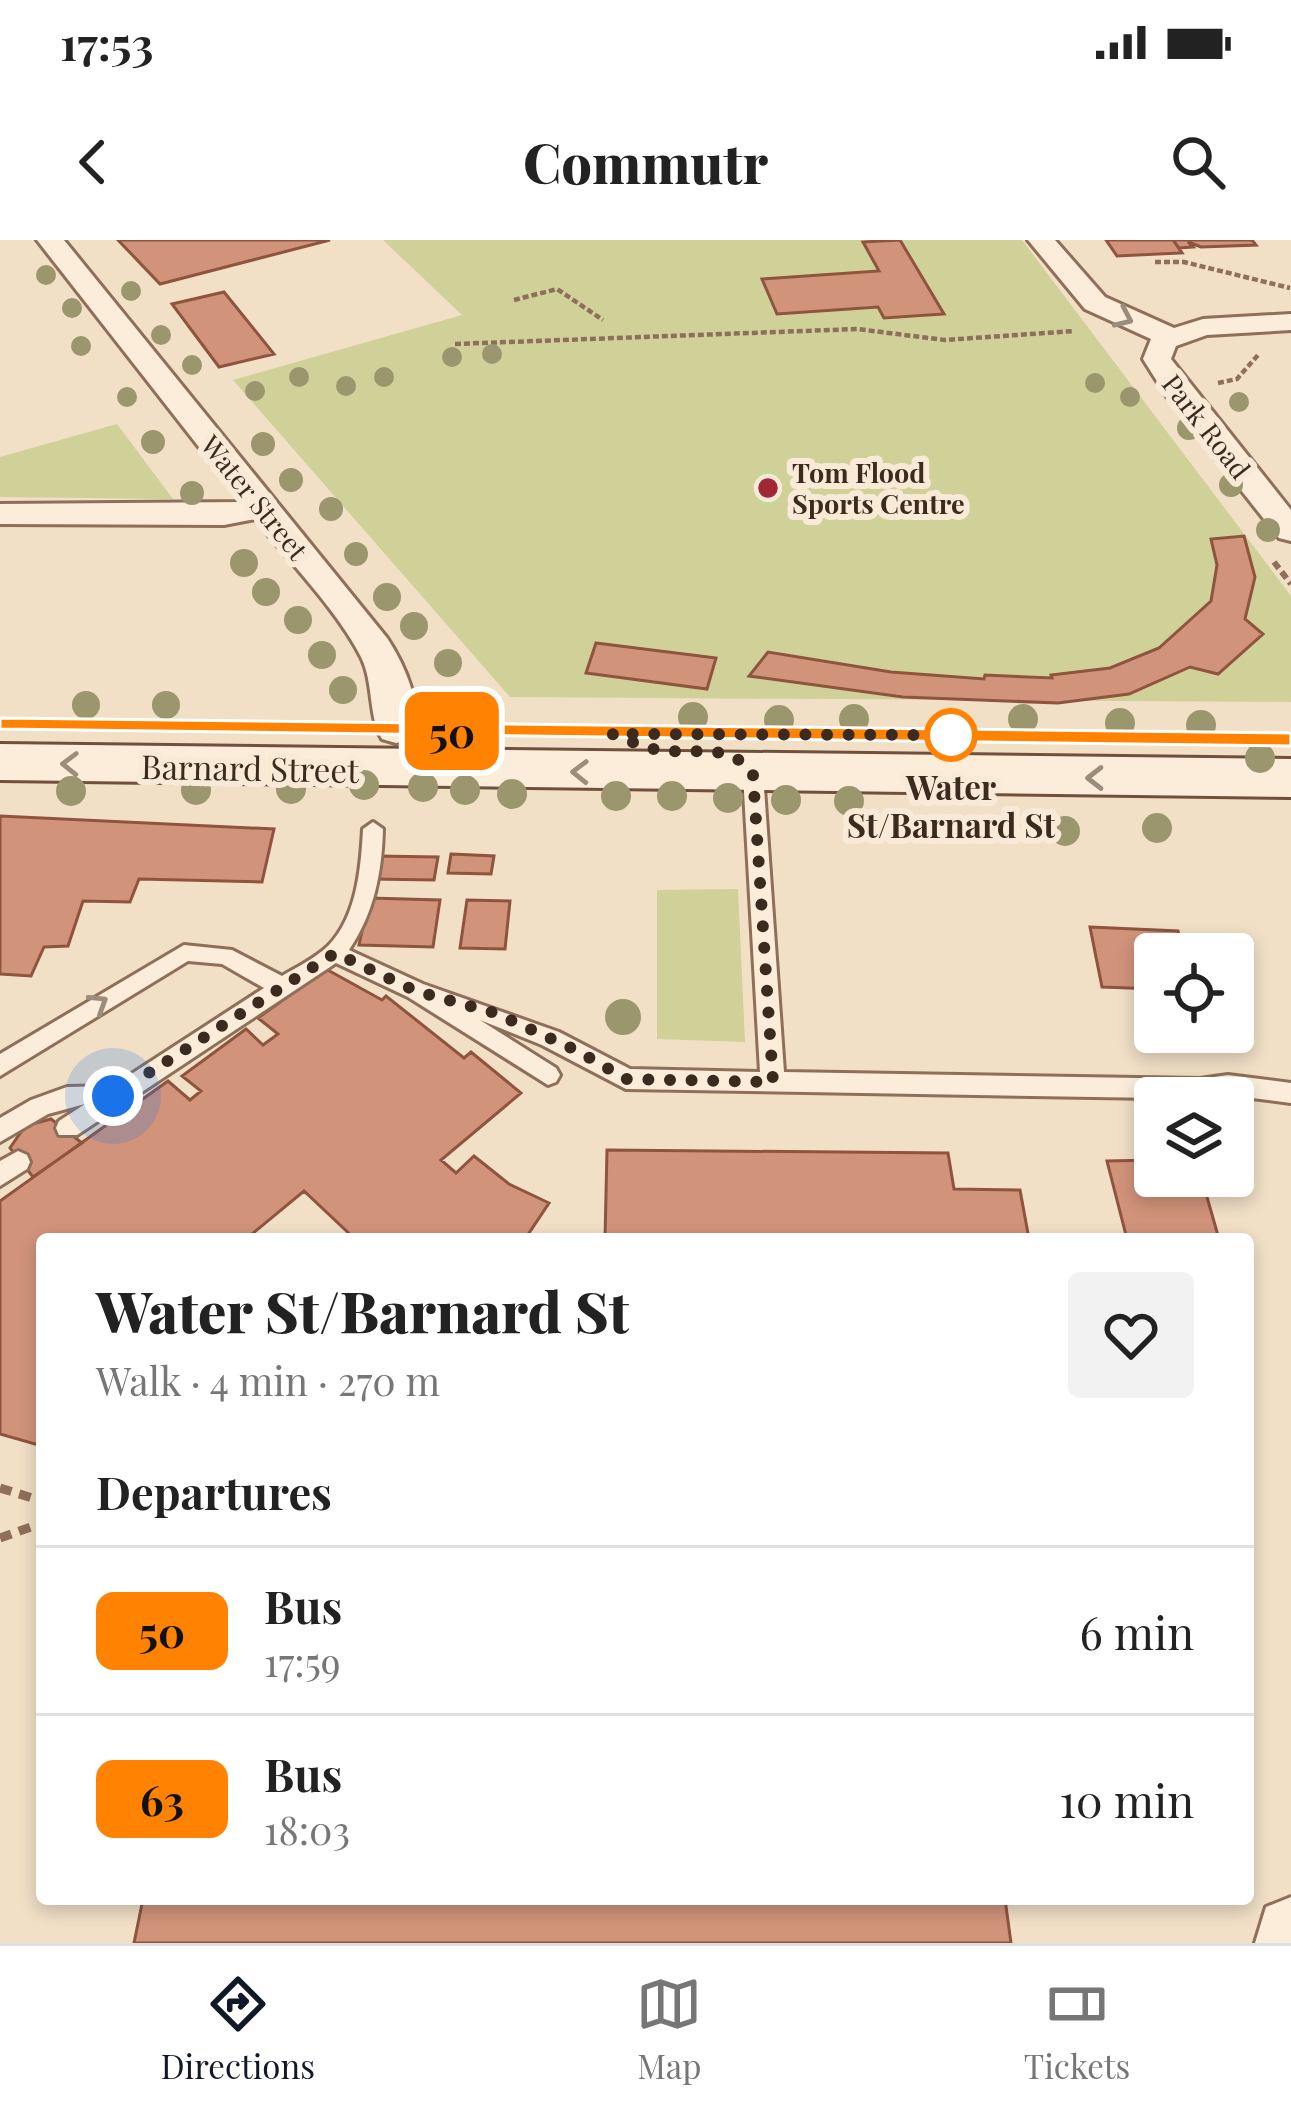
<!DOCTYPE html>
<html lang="en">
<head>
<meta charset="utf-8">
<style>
	body { margin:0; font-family:"Playfair Display",serif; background:#f2f2f2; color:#222; height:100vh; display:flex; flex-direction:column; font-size:45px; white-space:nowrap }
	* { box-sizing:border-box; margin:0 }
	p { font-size:39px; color:#767676 }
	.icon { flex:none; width:66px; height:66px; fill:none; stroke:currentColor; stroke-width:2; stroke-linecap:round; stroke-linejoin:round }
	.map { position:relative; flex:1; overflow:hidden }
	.side { position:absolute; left:36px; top:993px; width:1218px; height:672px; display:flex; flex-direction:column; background:#fff; border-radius:12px; box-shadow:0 6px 18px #0003 }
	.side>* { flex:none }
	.badge { padding:0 24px; border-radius:18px; font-size:42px; line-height:78px }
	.buttons { position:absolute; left:1134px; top:693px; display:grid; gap:24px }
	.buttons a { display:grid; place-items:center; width:120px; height:120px; border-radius:12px; background:#fff; box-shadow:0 6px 18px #0003; font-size:60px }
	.you { position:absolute; width:60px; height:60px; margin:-30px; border:9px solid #fff; border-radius:50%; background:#1a73e8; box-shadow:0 0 0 18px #1a73e833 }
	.map>.badge { position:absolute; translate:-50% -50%; box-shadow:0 0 0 6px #fff }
	h2 { padding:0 60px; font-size:45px; line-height:108px }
	.round { display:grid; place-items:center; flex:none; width:126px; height:126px; border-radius:12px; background:#f2f2f2 }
	.overview { display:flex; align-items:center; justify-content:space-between; height:204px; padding:0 60px }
	h1 { font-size:57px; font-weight:800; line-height:90px }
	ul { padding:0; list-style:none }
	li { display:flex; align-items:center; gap:36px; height:168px; padding:0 60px; border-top:3px solid #e0e0e0 }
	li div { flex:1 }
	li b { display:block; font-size:45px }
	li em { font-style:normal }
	li .badge { min-width:132px; font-weight:700; text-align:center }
	.status { display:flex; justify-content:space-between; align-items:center; height:84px; padding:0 60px; background:#fff; direction:ltr }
	.status svg { height:33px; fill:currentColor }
	header { display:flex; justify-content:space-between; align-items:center; height:156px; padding:0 60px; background:#fff; font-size:54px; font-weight:800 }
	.tabs { display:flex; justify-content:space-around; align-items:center; height:168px; border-top:3px solid #e0e0e0; background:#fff; font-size:33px; color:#767676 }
	.tabs a { display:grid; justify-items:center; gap:6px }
	.tabs .on { color:#111827 }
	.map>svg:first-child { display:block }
	.green { fill:#d0d099 }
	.building { fill:#d1937a; stroke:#8f543e; stroke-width:3 }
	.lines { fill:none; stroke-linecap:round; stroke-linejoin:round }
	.lane-casing { stroke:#8e6f5a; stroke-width:6 }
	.street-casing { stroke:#8e6f5a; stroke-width:6 }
	.secondary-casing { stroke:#70503d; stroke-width:6 }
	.path-far2 { stroke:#8e6f5a; stroke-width:4.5; stroke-dasharray:6 3; stroke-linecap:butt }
	.path-far1 { stroke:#8e6f5a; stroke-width:6; stroke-dasharray:8 4.5; stroke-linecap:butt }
	.path { stroke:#8e6f5a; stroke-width:9; stroke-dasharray:12 8; stroke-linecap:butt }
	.lane { fill:#fbedda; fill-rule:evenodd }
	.street { fill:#fbedda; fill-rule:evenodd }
	.secondary { fill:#fbedda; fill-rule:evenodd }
	.tree { fill:#9b966d }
	.oneway { stroke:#9c8c7c }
	.line { fill:#ff8200; stroke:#fff; stroke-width:3 }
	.walk { stroke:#3d2a1f; stroke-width:12; stroke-dasharray:0 21.6 }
	.poi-dot { fill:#a12637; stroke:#f8ead6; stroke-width:4.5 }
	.stop-dot { fill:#fff; stroke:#ff8200; stroke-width:6 }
	.labels { text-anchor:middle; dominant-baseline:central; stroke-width:12; stroke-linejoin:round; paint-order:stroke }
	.far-street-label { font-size:27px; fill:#3d2a1f; stroke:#f8ead6 }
	.far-poi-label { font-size:27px; font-weight:bold; fill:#3d2a1f; stroke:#f8ead6; text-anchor:start }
	.street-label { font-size:33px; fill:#3d2a1f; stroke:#f8ead6 }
	.stop-label { font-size:33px; font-weight:bold; fill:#3d2a1f; stroke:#f8ead6 }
</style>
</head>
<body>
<div class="status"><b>17:53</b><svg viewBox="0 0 49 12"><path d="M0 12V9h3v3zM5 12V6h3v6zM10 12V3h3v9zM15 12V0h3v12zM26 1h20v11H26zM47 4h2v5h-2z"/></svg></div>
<header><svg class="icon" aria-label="back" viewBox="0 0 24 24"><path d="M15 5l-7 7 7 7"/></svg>Commutr<svg class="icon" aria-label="search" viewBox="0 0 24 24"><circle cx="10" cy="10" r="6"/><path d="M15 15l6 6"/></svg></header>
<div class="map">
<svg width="1291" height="1703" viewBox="0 0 1291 1703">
	<rect width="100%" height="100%" fill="#f1dfc6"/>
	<!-- green -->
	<path class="green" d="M383 0H1022L1291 356V462L510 457 233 140 462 75Z
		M117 184 173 259 0 257V217Z
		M738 649 745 802 657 799V650Z"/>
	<!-- building -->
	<path class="building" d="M118 0H330L160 44Z
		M900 0 944 74 884 78 878 67 777 74 762 39 879 31 863 2Z
		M1106 0H1173L1182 13 1117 16Z
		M1173 0H1252L1256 5 1201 7 1188 2 1193 7 1179 8Z
		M224 52 274 114 219 127 172 64Z
		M1244 296 1255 337 1245 379 1263 394 1218 434 1190 427 1129 454 1058 463 903 457 749 436 768 412 891 432 984 439 985 435 1052 438 1051 435 1110 428 1159 408 1211 361 1217 325 1211 299Z
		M596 403 716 418 707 449 586 433Z
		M0 576 274 589 262 642 139 639 130 662 83 661 68 706 44 707 31 736 0 734Z
		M451 614 494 616 491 634 448 633Z
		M377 616 438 617 434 640 372 639Z
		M369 658 440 660 433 707 359 705Z
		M467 660 510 661 505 709 460 708Z
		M1090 687 1178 691 1184 714H1155V749L1102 747Z
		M326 729 382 760 386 756 464 818 471 812 521 853 441 920 456 933 474 916 509 944 549 963 525 999H355L304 951 246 999H42V1206L0 1194V961L168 841 190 860 201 851 182 836 246 789 263 805 278 794 258 778Z
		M51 879 82 903 33 937 10 908 25 886Z
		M607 910 948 913 954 949 1020 950 1029 999H605Z
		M1155 920V936H1201L1219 999H1127L1107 921Z
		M143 1659H1005L1011 1703H134Z"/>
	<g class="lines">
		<!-- lane casing -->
		<g class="lane-casing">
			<path id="lane" d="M753 527 763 534 784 832 1200 839 1228 835 1291 843V863L1228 855 1155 858 626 849 542 805 480 780 556 828 560 835 556 842 548 845 408 757 336 723 77 895H59L56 888 59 881 85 864 48 874 0 902V878L31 860 67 847 113 846 264 748 222 724 188 721 0 836V814L184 705 232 710 282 736C297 727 316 718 329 705 357 676 361 627 363 589L373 582 383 589C382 633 374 673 349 710L423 744 559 792 630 829 760 832 743 534Z
				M18 911 27 915 30 922 27 929 0 946V921Z"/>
		</g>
		<!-- street casing -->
		<g class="street-casing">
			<path id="street" d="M37 0H64L387 398C403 422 427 472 410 499L396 503 382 499C368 476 374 443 361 417 338 371 288 320 255 279L224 285 0 284V264L242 262Z
				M1028 0H1055L1105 57 1174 88 1203 79 1291 74V90L1207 95 1176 106 1171 119 1291 270V301L1279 298 1165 154 1143 119 1151 99 1085 69Z
				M1291 1657V1703H1255L1266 1667Z"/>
		</g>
		<!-- secondary casing -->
		<g class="secondary-casing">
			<path id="secondary" d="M0 504 1291 519V557L0 540Z"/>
		</g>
		<!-- path-far2 -->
		<path class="path-far2" d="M1155 22H1184L1290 48
			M514 60 557 49 603 80
			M455 104 857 89 945 100 1074 91
			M1218 143 1237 139 1258 115"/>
		<!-- path-far1 -->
		<path class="path-far1" d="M1274 322 1291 344"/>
		<!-- path -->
		<path class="path" d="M0 1248 42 1261
			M0 1298 42 1283"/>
		<!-- lane -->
		<use href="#lane" class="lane"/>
		<!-- street -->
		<use href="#street" class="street"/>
		<!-- secondary -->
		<use href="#secondary" class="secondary"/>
	</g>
	<!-- trees -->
	<g class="tree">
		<circle cx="46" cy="35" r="10"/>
		<circle cx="131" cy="51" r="10"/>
		<circle cx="72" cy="68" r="10"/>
		<circle cx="161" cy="95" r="10"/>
		<circle cx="81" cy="106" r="10"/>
		<circle cx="492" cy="114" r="10"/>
		<circle cx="452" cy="117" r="10"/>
		<circle cx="192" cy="125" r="10"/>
		<circle cx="299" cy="137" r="10"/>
		<circle cx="384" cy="137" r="10"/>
		<circle cx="1095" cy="143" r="10"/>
		<circle cx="346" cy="146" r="10"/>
		<circle cx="255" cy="151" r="10"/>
		<circle cx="127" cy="157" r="10"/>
		<circle cx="1130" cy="157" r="10"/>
		<circle cx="1239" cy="162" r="10"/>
		<circle cx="1189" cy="188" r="12"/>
		<circle cx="153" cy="202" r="12"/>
		<circle cx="263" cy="204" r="12"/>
		<circle cx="291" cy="240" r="12"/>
		<circle cx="1231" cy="245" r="12"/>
		<circle cx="192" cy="253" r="12"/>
		<circle cx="331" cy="269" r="12"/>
		<circle cx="1268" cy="290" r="12"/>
		<circle cx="356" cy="314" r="12"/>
		<circle cx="244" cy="323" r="14"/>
		<circle cx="266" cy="352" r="14"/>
		<circle cx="387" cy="357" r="14"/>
		<circle cx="298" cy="380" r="14"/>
		<circle cx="414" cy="386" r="14"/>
		<circle cx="322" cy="415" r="14"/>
		<circle cx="448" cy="423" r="14"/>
		<circle cx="343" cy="450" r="14"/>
		<circle cx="86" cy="465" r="14"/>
		<circle cx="166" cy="465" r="14"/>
		<circle cx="693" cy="477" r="15"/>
		<circle cx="854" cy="479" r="15"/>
		<circle cx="1023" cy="479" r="15"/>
		<circle cx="779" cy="480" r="15"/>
		<circle cx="1120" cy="483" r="15"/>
		<circle cx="1201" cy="485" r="15"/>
		<circle cx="1260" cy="518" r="15"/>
		<circle cx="364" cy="545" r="15"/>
		<circle cx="423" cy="547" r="15"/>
		<circle cx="291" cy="549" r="15"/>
		<circle cx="196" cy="550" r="15"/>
		<circle cx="465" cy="550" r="15"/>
		<circle cx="71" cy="551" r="15"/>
		<circle cx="512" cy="554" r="15"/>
		<circle cx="616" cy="556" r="15"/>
		<circle cx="672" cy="556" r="15"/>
		<circle cx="728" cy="558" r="15"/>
		<circle cx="786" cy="560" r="15"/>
		<circle cx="849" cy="561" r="15"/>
		<circle cx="1157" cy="588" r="15"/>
		<circle cx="1065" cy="591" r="15"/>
		<circle cx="623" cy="777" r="18"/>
	</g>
	<!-- one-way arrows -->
	<defs><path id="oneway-chevron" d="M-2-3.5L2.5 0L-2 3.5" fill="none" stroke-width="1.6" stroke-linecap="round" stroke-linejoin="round" transform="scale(3)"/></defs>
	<g class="oneway">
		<use href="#oneway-chevron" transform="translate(1124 78) rotate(24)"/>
		<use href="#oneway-chevron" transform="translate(70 524) rotate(-179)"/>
		<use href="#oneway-chevron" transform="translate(580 532) rotate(-179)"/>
		<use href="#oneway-chevron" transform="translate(1095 538) rotate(180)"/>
		<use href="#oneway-chevron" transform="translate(99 763) rotate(-32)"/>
	</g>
	<!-- line -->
	<path class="line" d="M0 478 1291 493V506L0 489Z"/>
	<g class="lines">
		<!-- walk -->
		<path class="walk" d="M113 856 335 713 416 751 495 773 578 811 626 839 773 842 753 535C732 501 693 515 660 510 644 508 628 500 612 494L951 495"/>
	</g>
	<!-- markers -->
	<circle class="poi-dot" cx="768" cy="248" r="12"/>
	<circle class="stop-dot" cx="951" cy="495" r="24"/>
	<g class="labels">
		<!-- far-street labels -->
		<g class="far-street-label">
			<text transform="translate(1207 186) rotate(52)">Park Road</text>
			<text transform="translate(255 257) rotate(51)">Water Street</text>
		</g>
		<!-- far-poi labels -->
		<g class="far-poi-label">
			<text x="792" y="232">Tom Flood<tspan x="792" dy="31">Sports Centre</tspan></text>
		</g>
		<!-- street labels -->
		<g class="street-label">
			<text transform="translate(250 527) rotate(1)">Barnard Street</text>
		</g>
		<!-- stop labels -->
		<g class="stop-label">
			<text x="951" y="546">Water<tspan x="951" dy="38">St/Barnard St</tspan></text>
		</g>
	</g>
</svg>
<div class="buttons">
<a><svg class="icon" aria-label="locate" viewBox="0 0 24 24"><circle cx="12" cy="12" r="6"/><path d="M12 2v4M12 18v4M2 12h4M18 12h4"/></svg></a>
<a><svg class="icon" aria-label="layers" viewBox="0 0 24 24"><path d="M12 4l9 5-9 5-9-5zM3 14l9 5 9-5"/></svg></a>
</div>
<div class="you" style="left:113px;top:856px"></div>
<b class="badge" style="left:452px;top:491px;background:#ff8200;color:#111">50</b>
<section class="side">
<div class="overview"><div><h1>Water St/Barnard St</h1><p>Walk · 4 min · 270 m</p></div><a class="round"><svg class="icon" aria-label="heart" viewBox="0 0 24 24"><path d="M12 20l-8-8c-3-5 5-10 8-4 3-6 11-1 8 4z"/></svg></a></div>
<h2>Departures</h2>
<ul>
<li><span class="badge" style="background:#ff8200;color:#111">50</span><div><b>Bus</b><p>17:59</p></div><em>6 min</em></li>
<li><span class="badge" style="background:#ff8200;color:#111">63</span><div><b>Bus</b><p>18:03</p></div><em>10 min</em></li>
</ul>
</section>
</div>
<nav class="tabs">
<a class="on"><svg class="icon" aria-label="directions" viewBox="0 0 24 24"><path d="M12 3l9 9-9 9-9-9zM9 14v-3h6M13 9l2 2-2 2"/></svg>Directions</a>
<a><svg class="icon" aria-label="map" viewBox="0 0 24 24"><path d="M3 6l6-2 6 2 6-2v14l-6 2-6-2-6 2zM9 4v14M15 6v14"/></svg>Map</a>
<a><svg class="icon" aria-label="tickets" viewBox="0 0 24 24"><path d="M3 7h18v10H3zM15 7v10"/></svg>Tickets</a>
</nav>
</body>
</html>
